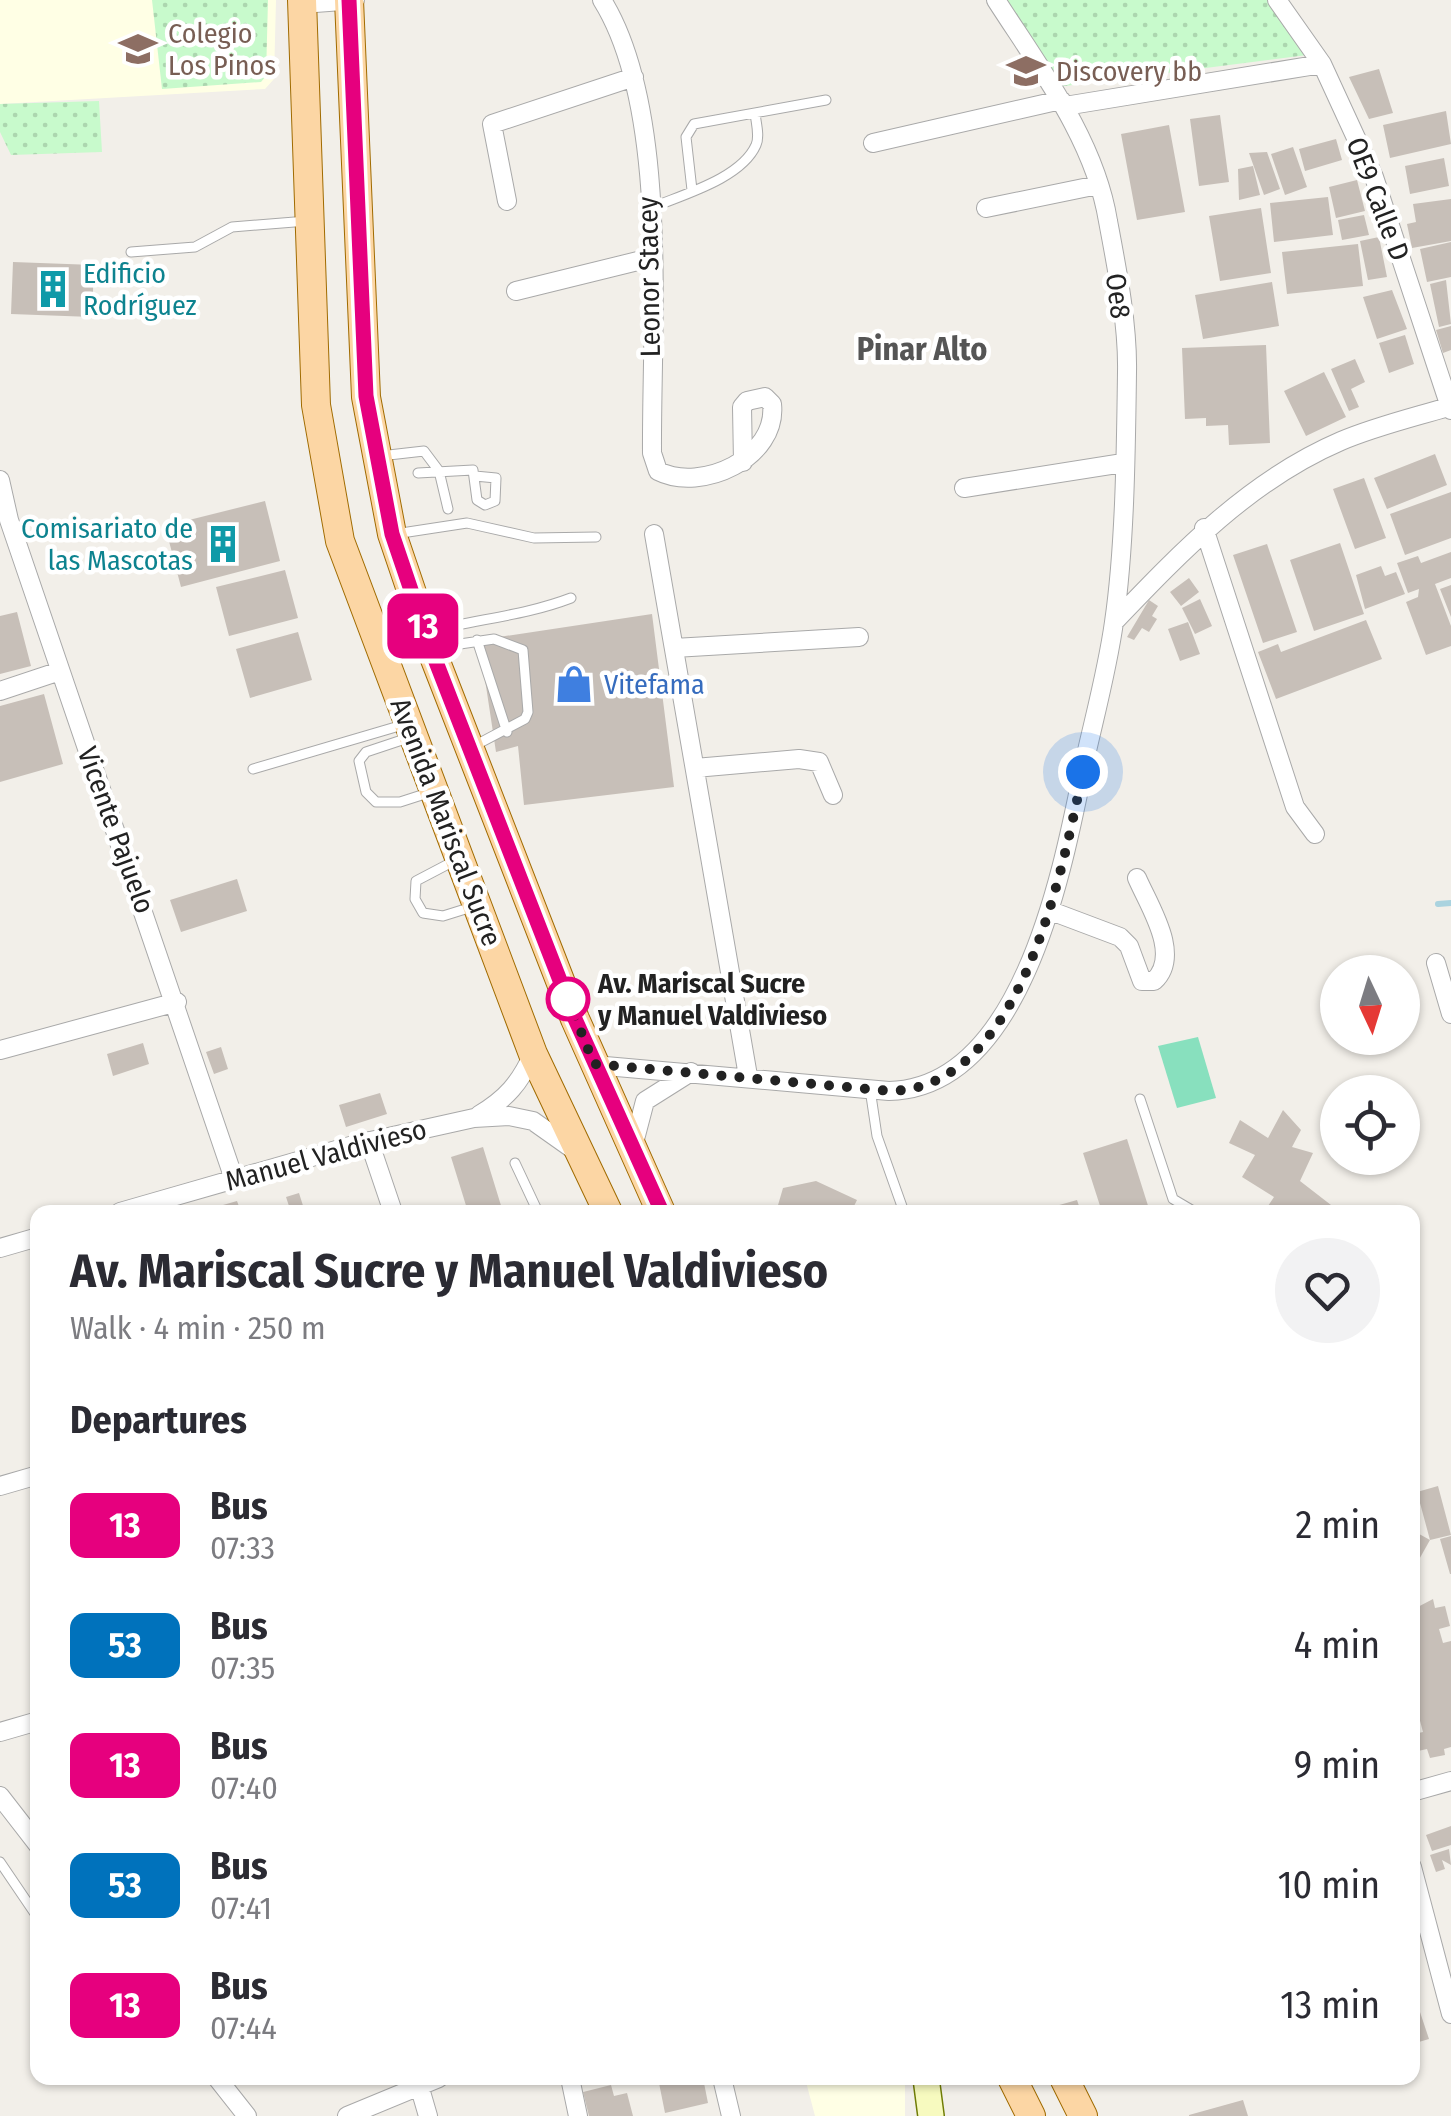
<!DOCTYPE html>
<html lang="en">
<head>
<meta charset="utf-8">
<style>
	body { margin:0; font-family:"Fira Sans Condensed",sans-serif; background:#f2f2f3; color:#2b2b33; height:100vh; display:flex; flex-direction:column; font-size:38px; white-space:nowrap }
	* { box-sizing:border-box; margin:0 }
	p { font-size:32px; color:#7c7c81 }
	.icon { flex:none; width:55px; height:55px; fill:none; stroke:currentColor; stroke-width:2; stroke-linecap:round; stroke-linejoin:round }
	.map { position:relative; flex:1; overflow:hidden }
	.sheet { position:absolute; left:30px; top:1205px; width:1390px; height:880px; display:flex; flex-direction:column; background:#fff; border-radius:20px; box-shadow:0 2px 8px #0004 }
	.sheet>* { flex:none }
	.badge { padding:0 20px; border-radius:15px; font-size:35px; line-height:65px }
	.needle { width:65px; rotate:176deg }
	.fabs { position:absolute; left:1320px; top:955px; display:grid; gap:20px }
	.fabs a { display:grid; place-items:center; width:100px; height:100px; border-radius:50%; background:#fff; box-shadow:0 2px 8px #0004; font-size:50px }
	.you { position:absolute; width:50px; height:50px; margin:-25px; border:8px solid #fff; border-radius:50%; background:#1a73e8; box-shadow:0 0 0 15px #1a73e833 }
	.map>.badge { position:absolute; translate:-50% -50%; box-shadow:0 0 0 5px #fff }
	h2 { padding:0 40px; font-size:38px; line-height:90px }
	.round { display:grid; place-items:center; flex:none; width:105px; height:105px; border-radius:52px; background:#f2f2f3 }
	.overview { display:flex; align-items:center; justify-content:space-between; height:170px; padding:0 40px }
	h1 { font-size:48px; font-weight:700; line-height:75px }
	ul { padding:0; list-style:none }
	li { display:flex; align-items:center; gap:30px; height:120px; padding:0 40px }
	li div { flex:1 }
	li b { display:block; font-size:38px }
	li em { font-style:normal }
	li .badge { min-width:110px; font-weight:700; text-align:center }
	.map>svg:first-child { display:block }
	.education { fill:#ffffe5 }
	.park { fill:url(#park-dots) }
	.pitch { fill:#88e0be }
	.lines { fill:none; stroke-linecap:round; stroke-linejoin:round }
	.stream { stroke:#aad3df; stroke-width:6 }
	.building { fill:#c7bfb8 }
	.lane-casing { stroke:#a9a9a9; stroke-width:11 }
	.street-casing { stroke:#a9a9a9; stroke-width:20 }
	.secondary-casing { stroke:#707d05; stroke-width:28 }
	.primary-casing { stroke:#a06b00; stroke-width:30 }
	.lane { stroke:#fff; stroke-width:9 }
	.street { stroke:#fff; stroke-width:18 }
	.secondary { stroke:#f7fabf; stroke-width:25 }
	.primary { stroke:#fcd6a4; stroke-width:28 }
	.line-casing { stroke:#fff; stroke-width:22 }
	.line { stroke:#e6007e; stroke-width:15 }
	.walk { stroke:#222; stroke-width:10; stroke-dasharray:0 18 }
	.stop-dot { fill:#fff; stroke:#e6007e; stroke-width:5 }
	.labels { text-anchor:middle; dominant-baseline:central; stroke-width:9; stroke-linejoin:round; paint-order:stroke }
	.education-label { font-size:28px; fill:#785e54; stroke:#fff; text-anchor:start }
	.street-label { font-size:28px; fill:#222; stroke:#fff }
	.culture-label { font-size:28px; fill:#0d838f; stroke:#fff; text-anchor:start }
	.shop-label { font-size:28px; fill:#366cbe; stroke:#fff; text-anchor:start }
	.stop-label { font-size:28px; font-weight:bold; fill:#222; stroke:#fff; text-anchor:start }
	.quarter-label { font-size:32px; font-weight:bold; fill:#555; stroke:#fff }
</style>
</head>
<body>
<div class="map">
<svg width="1451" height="2116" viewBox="0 0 1451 2116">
	<defs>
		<pattern id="park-dots" width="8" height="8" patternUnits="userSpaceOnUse" patternTransform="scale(2.5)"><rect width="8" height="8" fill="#c8facc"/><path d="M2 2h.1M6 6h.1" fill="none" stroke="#acd6af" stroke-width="1.8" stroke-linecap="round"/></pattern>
	</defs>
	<rect width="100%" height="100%" fill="#f2efe9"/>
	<!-- education -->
	<path class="education" d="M0 0H276L274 79 265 89 0 104Z
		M805 2078H905V2116H815Z"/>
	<!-- park -->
	<path class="park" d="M152 0H268L266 76 261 82 162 89Z
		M1003 0H1273L1315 54 1057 87Z
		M99 101 102 152 11 155 0 132V104Z"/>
	<!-- pitch -->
	<path class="pitch" d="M1198 1037 1216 1098 1177 1108 1158 1046Z"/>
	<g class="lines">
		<!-- stream -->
		<path class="stream" d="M1438 904 1451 903"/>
	</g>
	<!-- building -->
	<path class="building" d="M1379 69 1393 113 1369 119 1349 77Z
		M1446 111 1451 144 1390 158 1383 125Z
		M1220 115 1229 182 1199 186 1190 119Z
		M1169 125 1185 212 1137 220 1121 134Z
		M1336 139 1342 160 1305 171 1299 149Z
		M1293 147 1307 187 1285 195 1271 154Z
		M1267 152 1280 189 1264 195 1249 153Z
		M1444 158 1449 186 1410 194 1405 166Z
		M1253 166 1260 195 1239 200 1238 169Z
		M1357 180 1365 211 1336 218 1329 187Z
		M1328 197 1333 235 1274 242 1270 203Z
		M1451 199V241L1412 248 1407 224 1416 222 1413 204Z
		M1261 208 1271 273 1220 281 1209 216Z
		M1364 215 1369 235 1342 240 1338 220Z
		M1379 237 1387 277 1368 280 1360 241Z
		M1451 242V277L1427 282 1420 249Z
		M1358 244 1363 286 1287 294 1282 252Z
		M13 262 94 265 92 317 11 314Z
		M1446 280 1451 324 1439 327 1430 284Z
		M1272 282 1279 326 1203 339 1195 295Z
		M1392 290 1407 329 1377 339 1363 297Z
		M1451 326V350L1443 353 1436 330Z
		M1405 335 1414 364 1389 373 1379 343Z
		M1266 345 1270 443 1229 445 1228 425 1206 426V418L1185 419 1182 348Z
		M1355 359 1365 382 1351 389 1359 407 1349 411 1331 369Z
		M1324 372 1346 417 1306 436 1284 391Z
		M1435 454 1447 485 1387 509 1374 478Z
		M1364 478 1386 538 1355 549 1333 489Z
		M1451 492V538L1405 555 1390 514Z
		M265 501 280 561 181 587 165 526Z
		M1340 543 1364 614 1314 631 1290 560Z
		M1267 544 1297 632 1263 643 1233 555Z
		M1451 552V578L1435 584 1451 626V646L1426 655 1406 602 1418 597 1419 589 1408 593 1397 563 1418 556 1421 563Z
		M1381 566 1385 576 1396 572 1405 594 1365 609 1356 575Z
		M285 570 298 618 229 636 216 587Z
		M1189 578 1199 592 1181 606 1170 592Z
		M1451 585V617L1440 589Z
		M1200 599 1212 626 1195 634 1182 608Z
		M1149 600 1158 606 1152 616 1157 619 1149 632 1142 628 1134 640 1127 637Z
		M17 612 31 666 0 674V616Z
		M652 614 674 787 524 805 518 746 496 752 479 640Z
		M1366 620 1382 659 1276 699 1258 652 1278 644 1281 652Z
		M1188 622 1200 654 1180 661 1168 629Z
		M298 632 312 680 250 698 236 649Z
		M44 694 63 764 0 782V706Z
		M237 879 247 911 181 932 170 900Z
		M143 1043 149 1064 113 1076 107 1054Z
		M221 1047 228 1069 214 1074 206 1052Z
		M380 1093 387 1114 346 1127 339 1105Z
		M1283 1110 1301 1130 1292 1147 1313 1153 1300 1181 1331 1205 1325 1212H1264L1274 1197 1242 1177 1255 1155 1229 1143 1240 1120 1268 1138Z
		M1127 1139 1150 1212H1102L1083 1153Z
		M483 1147 503 1212H468L451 1157Z
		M816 1181 857 1200 851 1212H776L783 1188Z
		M299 1193 305 1212H291L286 1197Z
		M1077 1200 1081 1212H1038V1211Z
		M237 1201 241 1212H226L223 1205Z
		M1438 1486 1451 1535 1430 1540 1417 1492Z
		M1412 1530 1430 1540 1412 1572Z
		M1451 1536V1574H1450L1440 1539Z
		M1433 1599 1435 1608 1445 1606 1450 1626 1439 1629 1443 1643 1451 1641V1747L1444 1749 1445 1755 1430 1758 1427 1749 1418 1751 1414 1734 1423 1732 1419 1717 1412 1718V1610Z
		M1451 1826V1845L1432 1851 1426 1835Z
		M1449 1849 1451 1865 1442 1860 1445 1869 1436 1872 1430 1855Z
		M1412 1988 1429 2039 1412 2044Z
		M658 2078H703L708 2103 665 2113Z
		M611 2085 614 2096 627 2093 633 2116H589L583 2092Z
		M1243 2100 1248 2116H1189V2115Z"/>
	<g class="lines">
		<!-- lane casing -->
		<g class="lane-casing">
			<path id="lane" d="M692 190 686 137 694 124 826 100
				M651 208C681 195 741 179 756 145 760 136 756 123 755 113
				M131 252 195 247 232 227 307 221
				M380 456 424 451 439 471 448 509
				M418 473 473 470 477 500 485 505 495 501 496 478 475 476
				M395 534 467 523 534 538 596 537
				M428 632C476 619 524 616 571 598
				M477 640 507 732
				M433 648 494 639 523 650 528 712 525 719 472 747
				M411 737 366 752 359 761 366 792 376 802H400L428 793
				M253 769 406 724
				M456 860 416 881 415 899 423 913 443 916 475 906
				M870 1089 877 1136 904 1212
				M1140 1099 1173 1199 1195 1212
				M515 1163 538 1212
				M0 1862 38 1918"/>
		</g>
		<!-- street casing -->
		<g class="street-casing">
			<path id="street" d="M602 0C670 109 651 325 652 453L658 471C701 493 778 458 772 404L765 397 747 401 742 407 743 462
				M1277 0 1322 64 1374 177 1451 410
				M302 4 355 0
				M1065 106 1322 64
				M873 143 1061 100
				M507 201 492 124 634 77
				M986 208 1098 185
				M516 291 650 258
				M0 480 9 520 234 1179
				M964 488 1123 463
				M1204 528 1295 807 1315 834
				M654 534 748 1076
				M1115 621C1182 551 1250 480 1341 441 1376 426 1415 417 1451 406
				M674 648 859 637
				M0 691 60 671
				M695 768 799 759 819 762 833 795
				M1051 911 1120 937 1129 946 1142 981H1154C1182 955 1149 906 1137 878
				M1436 963 1451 1014
				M0 1050 177 1002
				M594 1065 889 1091C1026 1088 1065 857 1086 755 1096 711 1108 666 1114 622 1125 547 1126 449 1127 372 1128 324 1117 269 1108 221 1095 140 1039 67 996 0
				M479 1115C506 1099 520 1083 533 1054
				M369 1141 393 1212
				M634 1143 645 1101 691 1072
				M120 1212 357 1144 474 1118 509 1116 533 1121 574 1150
				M0 1248 38 1237
				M0 1486 38 1475
				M0 1732 38 1721
				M1412 1792 1451 1781
				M0 1796 38 1845
				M1412 1867 1451 2014
				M217 2078 247 2116
				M417 2078 428 2116
				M570 2078 578 2116
				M722 2078 731 2116
				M347 2116 439 2078"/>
		</g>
		<!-- secondary casing -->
		<g class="secondary-casing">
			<path id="secondary" d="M926 2078 931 2116"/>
		</g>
		<!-- primary casing -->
		<g class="primary-casing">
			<path id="primary" d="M302 0 316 405 340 541 533 1054 608 1212
				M349 0 366 397 392 534 431 649 575 1019 661 1212
				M1012 2078 1031 2116
				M1064 2078 1083 2116"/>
		</g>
		<!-- lane -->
		<use href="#lane" class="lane"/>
		<!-- street -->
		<use href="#street" class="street"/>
		<!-- secondary -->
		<use href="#secondary" class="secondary"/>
		<!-- primary -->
		<use href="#primary" class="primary"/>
	</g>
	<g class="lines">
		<!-- line casing -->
		<g class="line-casing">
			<path id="line" d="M349 0 366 396 392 534 431 649 575 1019 662 1212"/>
		</g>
		<!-- line -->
		<use href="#line" class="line"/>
		<!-- walk -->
		<path class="walk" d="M568 999 594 1064 890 1091C1022 1089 1062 870 1083 772"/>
	</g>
	<!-- icons -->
	<defs>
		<g id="school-bare" transform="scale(3)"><path d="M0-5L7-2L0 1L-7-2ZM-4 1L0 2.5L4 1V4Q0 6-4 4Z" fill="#8d6e63" stroke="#fff" stroke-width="2.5" paint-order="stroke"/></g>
		<g id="building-bare" transform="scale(3)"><path d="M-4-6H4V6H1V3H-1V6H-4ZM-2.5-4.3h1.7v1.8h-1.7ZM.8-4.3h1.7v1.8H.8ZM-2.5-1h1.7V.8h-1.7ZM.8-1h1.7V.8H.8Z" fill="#0f9aa8" stroke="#fff" stroke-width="2.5" paint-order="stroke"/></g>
		<g id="shop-bare" transform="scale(3)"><path d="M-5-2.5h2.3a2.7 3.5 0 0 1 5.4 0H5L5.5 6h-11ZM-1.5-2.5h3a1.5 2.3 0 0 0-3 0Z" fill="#3f7fe0" stroke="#fff" stroke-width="2.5" paint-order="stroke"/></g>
	</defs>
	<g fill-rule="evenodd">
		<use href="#school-bare" x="138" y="49"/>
		<use href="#school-bare" x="1026" y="71"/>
		<use href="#building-bare" x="53" y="289"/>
		<use href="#building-bare" x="223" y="544"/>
		<use href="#shop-bare" x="574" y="684"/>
	</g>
	<!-- markers -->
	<circle class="stop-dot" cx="568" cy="999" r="20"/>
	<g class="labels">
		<!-- education labels -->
		<g class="education-label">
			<text x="168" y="33">Colegio<tspan x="168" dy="32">Los Pinos</tspan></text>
			<text x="1056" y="71">Discovery bb</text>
		</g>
		<!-- street labels -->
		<g class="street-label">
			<text transform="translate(1378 199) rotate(69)">OE9 Calle D</text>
			<text transform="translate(649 277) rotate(-91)">Leonor Stacey</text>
			<text transform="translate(1118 296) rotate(83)">Oe8</text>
			<text transform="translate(446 822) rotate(69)">Avenida Mariscal Sucre</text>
			<text transform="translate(116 830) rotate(70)">Vicente Pajuelo</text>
			<text transform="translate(326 1155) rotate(-15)">Manuel Valdivieso</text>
		</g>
		<!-- culture labels -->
		<g class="culture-label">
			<text x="83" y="273">Edificio<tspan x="83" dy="32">Rodríguez</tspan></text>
			<text x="193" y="528" text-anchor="end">Comisariato de<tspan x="193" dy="32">las Mascotas</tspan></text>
		</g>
		<!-- shop labels -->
		<g class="shop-label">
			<text x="604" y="684">Vitefama</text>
		</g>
		<!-- stop labels -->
		<g class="stop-label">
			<text x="598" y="983">Av. Mariscal Sucre<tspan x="598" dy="32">y Manuel Valdivieso</tspan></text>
		</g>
		<!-- quarter labels -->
		<g class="quarter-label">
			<text x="922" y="349">Pinar Alto</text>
		</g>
	</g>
</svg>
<div class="fabs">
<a><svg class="needle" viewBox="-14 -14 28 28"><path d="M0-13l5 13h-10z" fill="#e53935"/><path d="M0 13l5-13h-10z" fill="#7c7c81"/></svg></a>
<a><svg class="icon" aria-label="locate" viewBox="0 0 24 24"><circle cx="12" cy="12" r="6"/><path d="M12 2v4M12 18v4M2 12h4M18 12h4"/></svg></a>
</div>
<div class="you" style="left:1083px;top:772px"></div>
<b class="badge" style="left:423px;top:626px;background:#e6007e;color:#fff">13</b>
<section class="sheet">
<div class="overview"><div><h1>Av. Mariscal Sucre y Manuel Valdivieso</h1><p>Walk · 4 min · 250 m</p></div><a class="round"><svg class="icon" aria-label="heart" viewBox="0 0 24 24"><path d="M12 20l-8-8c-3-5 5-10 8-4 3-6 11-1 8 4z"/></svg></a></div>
<h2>Departures</h2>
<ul>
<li><span class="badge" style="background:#e6007e;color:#fff">13</span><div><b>Bus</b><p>07:33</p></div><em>2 min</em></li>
<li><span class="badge" style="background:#0072bc;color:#fff">53</span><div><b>Bus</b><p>07:35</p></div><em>4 min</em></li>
<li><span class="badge" style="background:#e6007e;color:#fff">13</span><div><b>Bus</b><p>07:40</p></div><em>9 min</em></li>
<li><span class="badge" style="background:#0072bc;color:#fff">53</span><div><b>Bus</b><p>07:41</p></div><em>10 min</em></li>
<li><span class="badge" style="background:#e6007e;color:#fff">13</span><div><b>Bus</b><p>07:44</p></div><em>13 min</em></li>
</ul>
</section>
</div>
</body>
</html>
